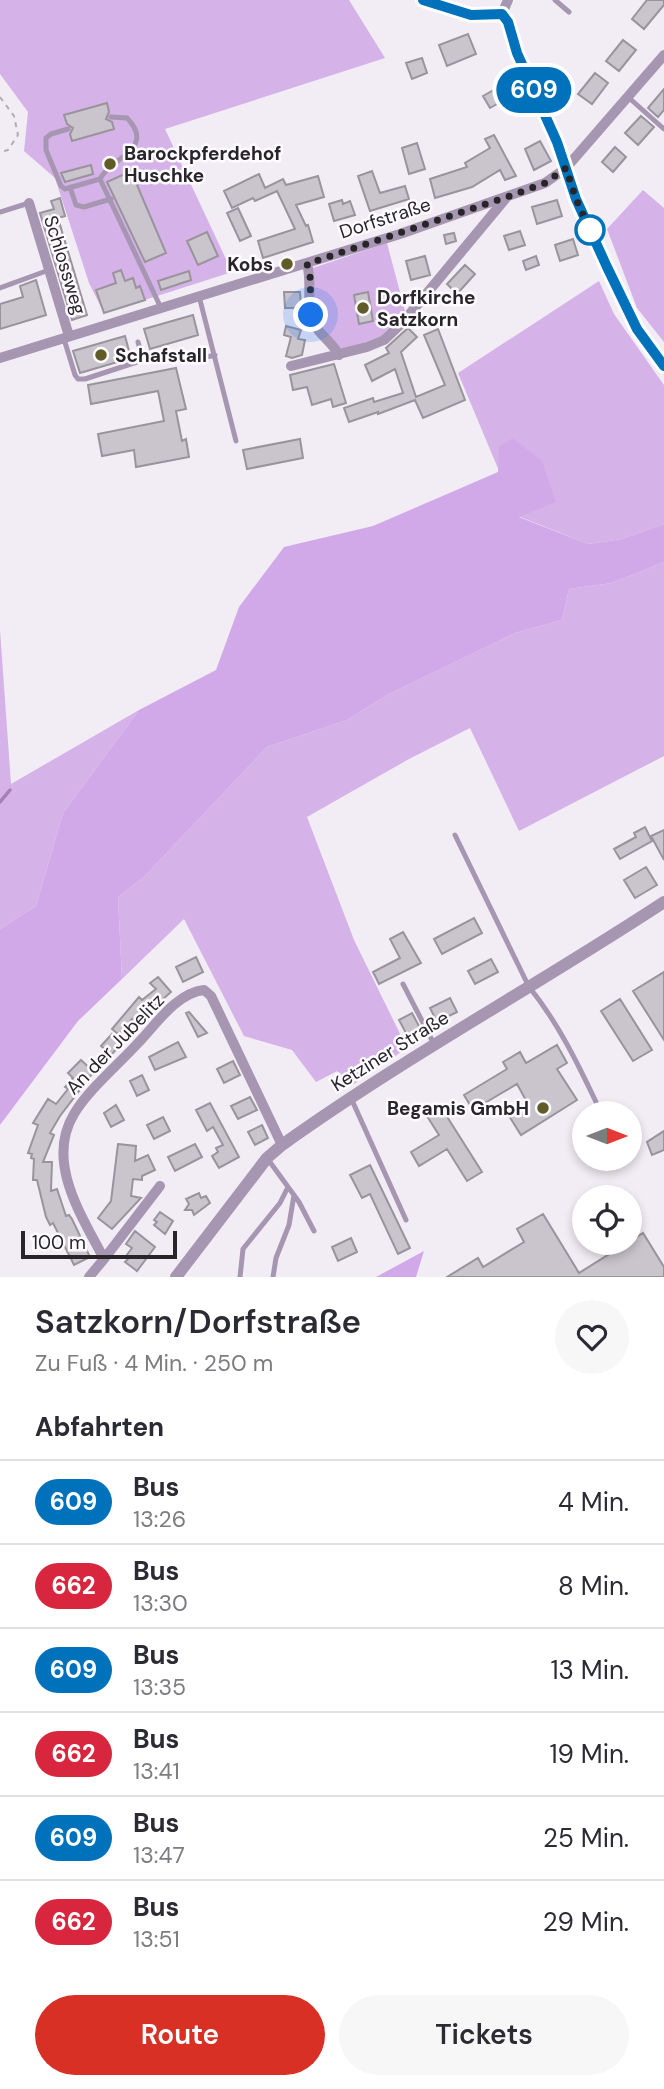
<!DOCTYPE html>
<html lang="de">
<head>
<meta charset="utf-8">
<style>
	body { margin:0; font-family:"DM Sans",sans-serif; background:#f7f7f7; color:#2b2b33; height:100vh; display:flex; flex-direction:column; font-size:26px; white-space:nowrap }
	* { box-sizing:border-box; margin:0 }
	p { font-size:23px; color:#7c7c81 }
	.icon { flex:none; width:38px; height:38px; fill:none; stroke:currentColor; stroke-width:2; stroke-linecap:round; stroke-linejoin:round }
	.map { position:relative; height:1277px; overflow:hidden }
	.details { display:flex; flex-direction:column; background:#fff; flex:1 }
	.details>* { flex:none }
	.badge { padding:0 14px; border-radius:23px; font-size:24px; line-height:46px }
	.needle { width:46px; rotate:90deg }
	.fabs { position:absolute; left:572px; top:1101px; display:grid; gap:14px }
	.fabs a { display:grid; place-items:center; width:70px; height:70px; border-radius:50%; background:#fff; box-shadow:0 4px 10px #0003; font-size:35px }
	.scale { position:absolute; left:21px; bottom:18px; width:156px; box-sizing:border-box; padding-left:7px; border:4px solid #272528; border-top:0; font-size:19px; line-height:24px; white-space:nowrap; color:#272528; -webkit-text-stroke:5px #fdfbff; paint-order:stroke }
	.you { position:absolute; width:35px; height:35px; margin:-18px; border:5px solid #fff; border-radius:50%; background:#1a73e8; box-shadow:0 0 0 10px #1a73e833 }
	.map>.badge { position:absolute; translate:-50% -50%; box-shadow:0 0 0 4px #fff }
	h2 { padding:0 35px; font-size:26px; line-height:63px }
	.round { display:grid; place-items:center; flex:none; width:74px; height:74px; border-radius:37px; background:#f7f7f7 }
	.overview { display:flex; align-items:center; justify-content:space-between; height:119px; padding:0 35px }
	h1 { font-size:33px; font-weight:600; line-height:52px }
	.action { display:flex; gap:14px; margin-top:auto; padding:14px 35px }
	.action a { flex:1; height:80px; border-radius:42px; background:#d93025; color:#fff; font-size:28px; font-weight:600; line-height:80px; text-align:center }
	.action a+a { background:#f7f7f7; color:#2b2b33 }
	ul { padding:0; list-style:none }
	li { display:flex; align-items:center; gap:21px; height:84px; padding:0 35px; border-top:2px solid #e1e1e2 }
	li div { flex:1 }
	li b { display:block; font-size:26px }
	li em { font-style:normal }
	li .badge { min-width:77px; font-weight:700; text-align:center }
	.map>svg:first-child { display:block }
	.green { fill:#d5b2e8 }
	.forest { fill:#d2a9e8 }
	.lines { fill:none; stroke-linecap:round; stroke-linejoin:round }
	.stream { stroke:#a57eba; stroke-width:3.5 }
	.building { fill:#cac4cd; stroke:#99949c; stroke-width:2 }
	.path { stroke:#b1adb4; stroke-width:2; stroke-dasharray:5 5; stroke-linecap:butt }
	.service { stroke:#a796b1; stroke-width:5 }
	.minor { stroke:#a796b1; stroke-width:10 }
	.tertiary { stroke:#a796b1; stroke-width:12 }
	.line-casing { stroke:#fff; stroke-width:16 }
	.line { stroke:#0072bc; stroke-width:10 }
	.walk { stroke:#272528; stroke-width:7; stroke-dasharray:0 12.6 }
	.poi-dot { fill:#605b27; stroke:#fdfbff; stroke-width:2.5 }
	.stop-dot { fill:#fff; stroke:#0072bc; stroke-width:3.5 }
	.labels { text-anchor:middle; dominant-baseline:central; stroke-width:5; stroke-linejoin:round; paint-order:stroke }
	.poi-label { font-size:19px; font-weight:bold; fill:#272528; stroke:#fdfbff; text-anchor:start }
	.street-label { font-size:19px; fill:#272528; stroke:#fdfbff }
</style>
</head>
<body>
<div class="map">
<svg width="664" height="1277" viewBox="0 0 664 1277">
	<rect width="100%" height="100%" fill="#f2ecf5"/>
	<!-- green -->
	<path class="green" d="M0 0H349L385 58 165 129 232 272 104 313 89 283 55 178 24 151 28 112 0 74Z
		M643 190 664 208V342L637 308 607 229Z
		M387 243 405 311 381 336 344 351C310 323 314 309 313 268Z
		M599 281 614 314 664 385V524L622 539 588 544 518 516 458 373Z
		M664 562V756L519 831 470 728 409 759 307 817 354 940 407 1048 351 1086 337 1071 316 1082 292 1050 244 1036 184 919 122 979 118 897 144 877 267 747 347 720 387 695 515 633 562 620 569 589 612 583Z
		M0 630 11 784 139 710 63 813 36 906 0 929Z"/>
	<!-- forest -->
	<path class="forest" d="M513 438 542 461 556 502 519 517 588 544 622 539 664 524V562L612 583 569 589 562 620 515 633 387 695 347 720 267 747 144 877 118 897 122 979 78 1021 0 1125V929L36 906 63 813 139 710 216 670 239 607 284 547 373 526 498 472 499 447Z
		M424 1251 416 1277H376Z"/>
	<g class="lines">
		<!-- stream -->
		<path class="stream" d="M0 802 10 790"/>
	</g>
	<!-- building -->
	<path class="building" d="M647 0H664V5L644 29 632 19Z
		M468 34 476 54 447 66 439 45Z
		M623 40 636 50 619 71 606 61Z
		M422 58 427 73 412 79 406 63Z
		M595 73 608 83 592 104 578 94Z
		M497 88 504 100 490 108 483 96Z
		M664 89V110L658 117 648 108Z
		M107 103 109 112 106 119 112 122 114 129 72 141 70 134 73 128 67 124 64 115Z
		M641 116 654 127 638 145 625 133Z
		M494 135 516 176 505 180 500 170 472 187 435 198 430 179 467 167 465 163 490 148 485 139Z
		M540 141 551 161 534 170 525 149Z
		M417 143 425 169 409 174 402 148Z
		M615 147 626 157 613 172 602 162Z
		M91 165 93 174 65 182 61 173Z
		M131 171 166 253 145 262 107 182Z
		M372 171 380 193 405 186 409 199 370 211 358 176Z
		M259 174 265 188 283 179 286 185 318 176 324 197 296 205 306 226 308 225 313 242 263 258 258 241 295 229 277 191 255 201 253 198 232 208 224 191Z
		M60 198 65 216 58 218 87 315 72 320 40 213 54 209 51 201Z
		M342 200 343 204 350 201 355 215 334 221 329 204Z
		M557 200 562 216 537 224 532 207Z
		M238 208 251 236 240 241 227 213Z
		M520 231 525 245 509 250 504 236Z
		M207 232 218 256 198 265 187 241Z
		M454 233 456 241 446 244 444 235Z
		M573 239 578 255 560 261 555 245Z
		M425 256 430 275 411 280 406 261Z
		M536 256 539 265 526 270 523 261Z
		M465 265 475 274 457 294 447 284Z
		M121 270 125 281 133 278 136 288 140 286 145 300 104 313 96 290 116 283 113 273Z
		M189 271 191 280 161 290 158 281Z
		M36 280 46 315 0 329V304L23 297 20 286Z
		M284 292H300L301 308H285Z
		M368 292 373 321 359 324 354 295Z
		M193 315 198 335 150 349 144 329Z
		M286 326 301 330 298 339 305 340 302 355 292 358 286 356 291 337 284 335Z
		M408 328 417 337 401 352 416 397 445 385 424 335 438 329 465 400 423 418 415 400 378 414V412L349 422 344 408 373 398 374 402 403 393 395 369 372 381 365 365 389 353 386 348Z
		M125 336 131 358 80 373 73 351Z
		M334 364 346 403 333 407 331 399 312 405 307 387 293 390 290 375Z
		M176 368 186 409 176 411 182 441 186 439 189 457 136 467 134 450 102 456 98 434 164 421 158 391 91 404 88 385Z
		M300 439 303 458 247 469 243 450Z
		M645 827 652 841 620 859 614 849 636 837 634 833Z
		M664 830V860L651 836Z
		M646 867 657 885 635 898 624 880Z
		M474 918 482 933 442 954 434 939Z
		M403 932 421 963 379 984 373 972 400 958 390 939Z
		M196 957 203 972 183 982 176 967Z
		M491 959 498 972 475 984 468 971Z
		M664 972V1040L633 991Z
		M158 977 171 992 136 1023 132 1019 119 1035 112 1029 139 997 142 1000 156 989 150 983Z
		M450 998 457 1012 437 1022 430 1008Z
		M620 999 652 1050 633 1061 601 1011Z
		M189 1012 207 1033 198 1037 186 1013Z
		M412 1013 420 1028 407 1035 399 1020Z
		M112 1034 122 1043 111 1055 104 1056 106 1050 101 1046Z
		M178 1042 186 1057 155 1070 149 1057Z
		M557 1045 567 1063 557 1069 577 1100 521 1135 509 1116 528 1104 517 1084 473 1110 464 1095 507 1069 503 1062 520 1052 526 1063Z
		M81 1060 94 1072 77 1090 79 1091 60 1116 50 1133 54 1135 43 1162H52L51 1191 57 1189 66 1216 69 1215 72 1219 90 1257 74 1265 53 1223 50 1225 46 1217 37 1180H33L34 1159 31 1158 32 1154 28 1153 38 1125 33 1123 48 1099 56 1104 68 1089 65 1087 73 1078 68 1073Z
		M233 1061 240 1075 224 1083 217 1069Z
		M142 1075 149 1090 137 1096 130 1081Z
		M250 1097 257 1110 238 1119 231 1106Z
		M210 1103 239 1157 219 1168 212 1156 218 1152 216 1148 223 1145 213 1127 207 1131 196 1110Z
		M439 1104 482 1172 467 1181 447 1149 419 1166 411 1152 439 1135 425 1113Z
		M116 1105 124 1120 111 1127 104 1113Z
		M163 1117 170 1131 154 1139 147 1125Z
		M262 1125 268 1138 255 1145 248 1132Z
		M664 1131V1150L652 1155 647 1142Z
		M118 1144 136 1146 135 1161 148 1155 155 1170 142 1176V1180L133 1179 131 1196 141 1198 112 1229 98 1218 111 1201Z
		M195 1144 202 1157 175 1171 168 1157Z
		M370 1165 410 1248 398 1254 370 1194 362 1198 350 1175Z
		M199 1193 201 1198 206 1196 210 1203 194 1215 192 1210H185L189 1204 186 1199Z
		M160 1212 173 1221 165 1234 154 1225 157 1222 154 1220Z
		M543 1214 579 1273 643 1233 664 1267V1277H447L478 1258 483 1267 524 1242 517 1229Z
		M135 1231 155 1247 137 1271 125 1262 129 1258 126 1256 132 1248 126 1244Z
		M351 1238 357 1252 338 1261 332 1247Z"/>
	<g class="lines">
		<!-- path -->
		<path class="path" d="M0 97 14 116 18 135 8 150 0 152"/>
		<!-- service -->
		<path class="service" d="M555 0 569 12
			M628 97 664 129
			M111 117 127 118C157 149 110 158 100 179L161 308
			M68 129 51 134 46 138V150L61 186 65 189 100 179
			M70 187 76 205 84 207 111 199
			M0 212 29 203
			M0 288 49 270
			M199 296 236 441
			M64 339 75 375 78 379H85L143 360 138 342
			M143 360C168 353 191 362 215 355
			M455 835 529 987C557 1021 577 1062 596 1102
			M403 984 434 1044
			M351 1098 406 1220
			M267 1158 299 1202 314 1231
			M240 1277 243 1249 280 1203 288 1187
			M273 1277 276 1258 289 1225 294 1195"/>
		<!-- minor -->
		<path class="minor" d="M502 14 508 0
			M29 203 69 336
			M307 264C312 281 307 298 311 315 315 333 331 340 339 355
			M0 358 400 234 545 183 566 168 664 55
			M291 366 367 347 384 340 403 322 506 198
			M104 1259 160 1186
			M89 1277 104 1259C82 1216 45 1162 74 1114 88 1090 120 1063 139 1042 157 1023 177 993 204 990L211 996 282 1145"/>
		<!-- tertiary -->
		<path class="tertiary" d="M423 0 471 15 502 14 508 22 517 53 557 142 576 199 607 267 637 329 664 366
			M176 1277 267 1158 282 1145C405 1057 538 985 664 902"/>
	</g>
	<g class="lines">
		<!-- line casing -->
		<g class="line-casing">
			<path id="line" d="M423 0 471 15 502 14 508 22 517 53 557 142 576 199 607 267 637 329 664 366"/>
		</g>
		<!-- line -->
		<use href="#line" class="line"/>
		<!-- walk -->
		<path class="walk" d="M311 315 310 274 307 264 507 197 545 183 566 168 576 199 590 230"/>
	</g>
	<!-- markers -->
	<g class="poi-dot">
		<circle cx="110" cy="164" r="7"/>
		<circle cx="287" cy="264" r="7"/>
		<circle cx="363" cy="308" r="7"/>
		<circle cx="101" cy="355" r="7"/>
		<circle cx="543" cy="1108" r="7"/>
	</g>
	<circle class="stop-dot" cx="590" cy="230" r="14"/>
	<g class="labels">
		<!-- poi labels -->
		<g class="poi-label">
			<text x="124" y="153">Barockpferdehof<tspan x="124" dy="22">Huschke</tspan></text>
			<text x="273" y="264" text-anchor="end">Kobs</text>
			<text x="377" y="297">Dorfkirche<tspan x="377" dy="22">Satzkorn</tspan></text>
			<text x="115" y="355">Schafstall</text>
			<text x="529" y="1108" text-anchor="end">Begamis GmbH</text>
		</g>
		<!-- street labels -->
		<g class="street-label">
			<text transform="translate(385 218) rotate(-18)">Dorfstraße</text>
			<text transform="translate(65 265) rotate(73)">Schlossweg</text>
			<text transform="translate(115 1044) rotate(-46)">An der Jubelitz</text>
			<text transform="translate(390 1051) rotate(-32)">Ketziner Straße</text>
		</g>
	</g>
</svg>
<div class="fabs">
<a><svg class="needle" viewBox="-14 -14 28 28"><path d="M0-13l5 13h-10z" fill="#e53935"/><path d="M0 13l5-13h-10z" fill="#7c7c81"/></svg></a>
<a><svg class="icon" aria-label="locate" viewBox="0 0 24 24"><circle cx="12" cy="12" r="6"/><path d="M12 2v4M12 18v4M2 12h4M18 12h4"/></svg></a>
</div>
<div class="scale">100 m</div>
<div class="you" style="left:311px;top:315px"></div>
<b class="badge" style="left:534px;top:90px;background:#0072bc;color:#fff">609</b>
</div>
<section class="details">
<div class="overview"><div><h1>Satzkorn/Dorfstraße</h1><p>Zu Fuß · 4 Min. · 250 m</p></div><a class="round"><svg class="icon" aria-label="heart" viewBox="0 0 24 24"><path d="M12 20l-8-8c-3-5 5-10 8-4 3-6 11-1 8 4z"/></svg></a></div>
<h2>Abfahrten</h2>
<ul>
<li><span class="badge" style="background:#0072bc;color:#fff">609</span><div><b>Bus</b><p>13:26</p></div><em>4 Min.</em></li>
<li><span class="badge" style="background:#d7263d;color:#fff">662</span><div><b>Bus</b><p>13:30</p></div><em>8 Min.</em></li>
<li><span class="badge" style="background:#0072bc;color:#fff">609</span><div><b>Bus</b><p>13:35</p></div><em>13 Min.</em></li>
<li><span class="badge" style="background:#d7263d;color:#fff">662</span><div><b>Bus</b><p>13:41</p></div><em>19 Min.</em></li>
<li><span class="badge" style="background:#0072bc;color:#fff">609</span><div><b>Bus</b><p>13:47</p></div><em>25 Min.</em></li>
<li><span class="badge" style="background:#d7263d;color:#fff">662</span><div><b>Bus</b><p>13:51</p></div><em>29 Min.</em></li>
</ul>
<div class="action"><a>Route</a><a>Tickets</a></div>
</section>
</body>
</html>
